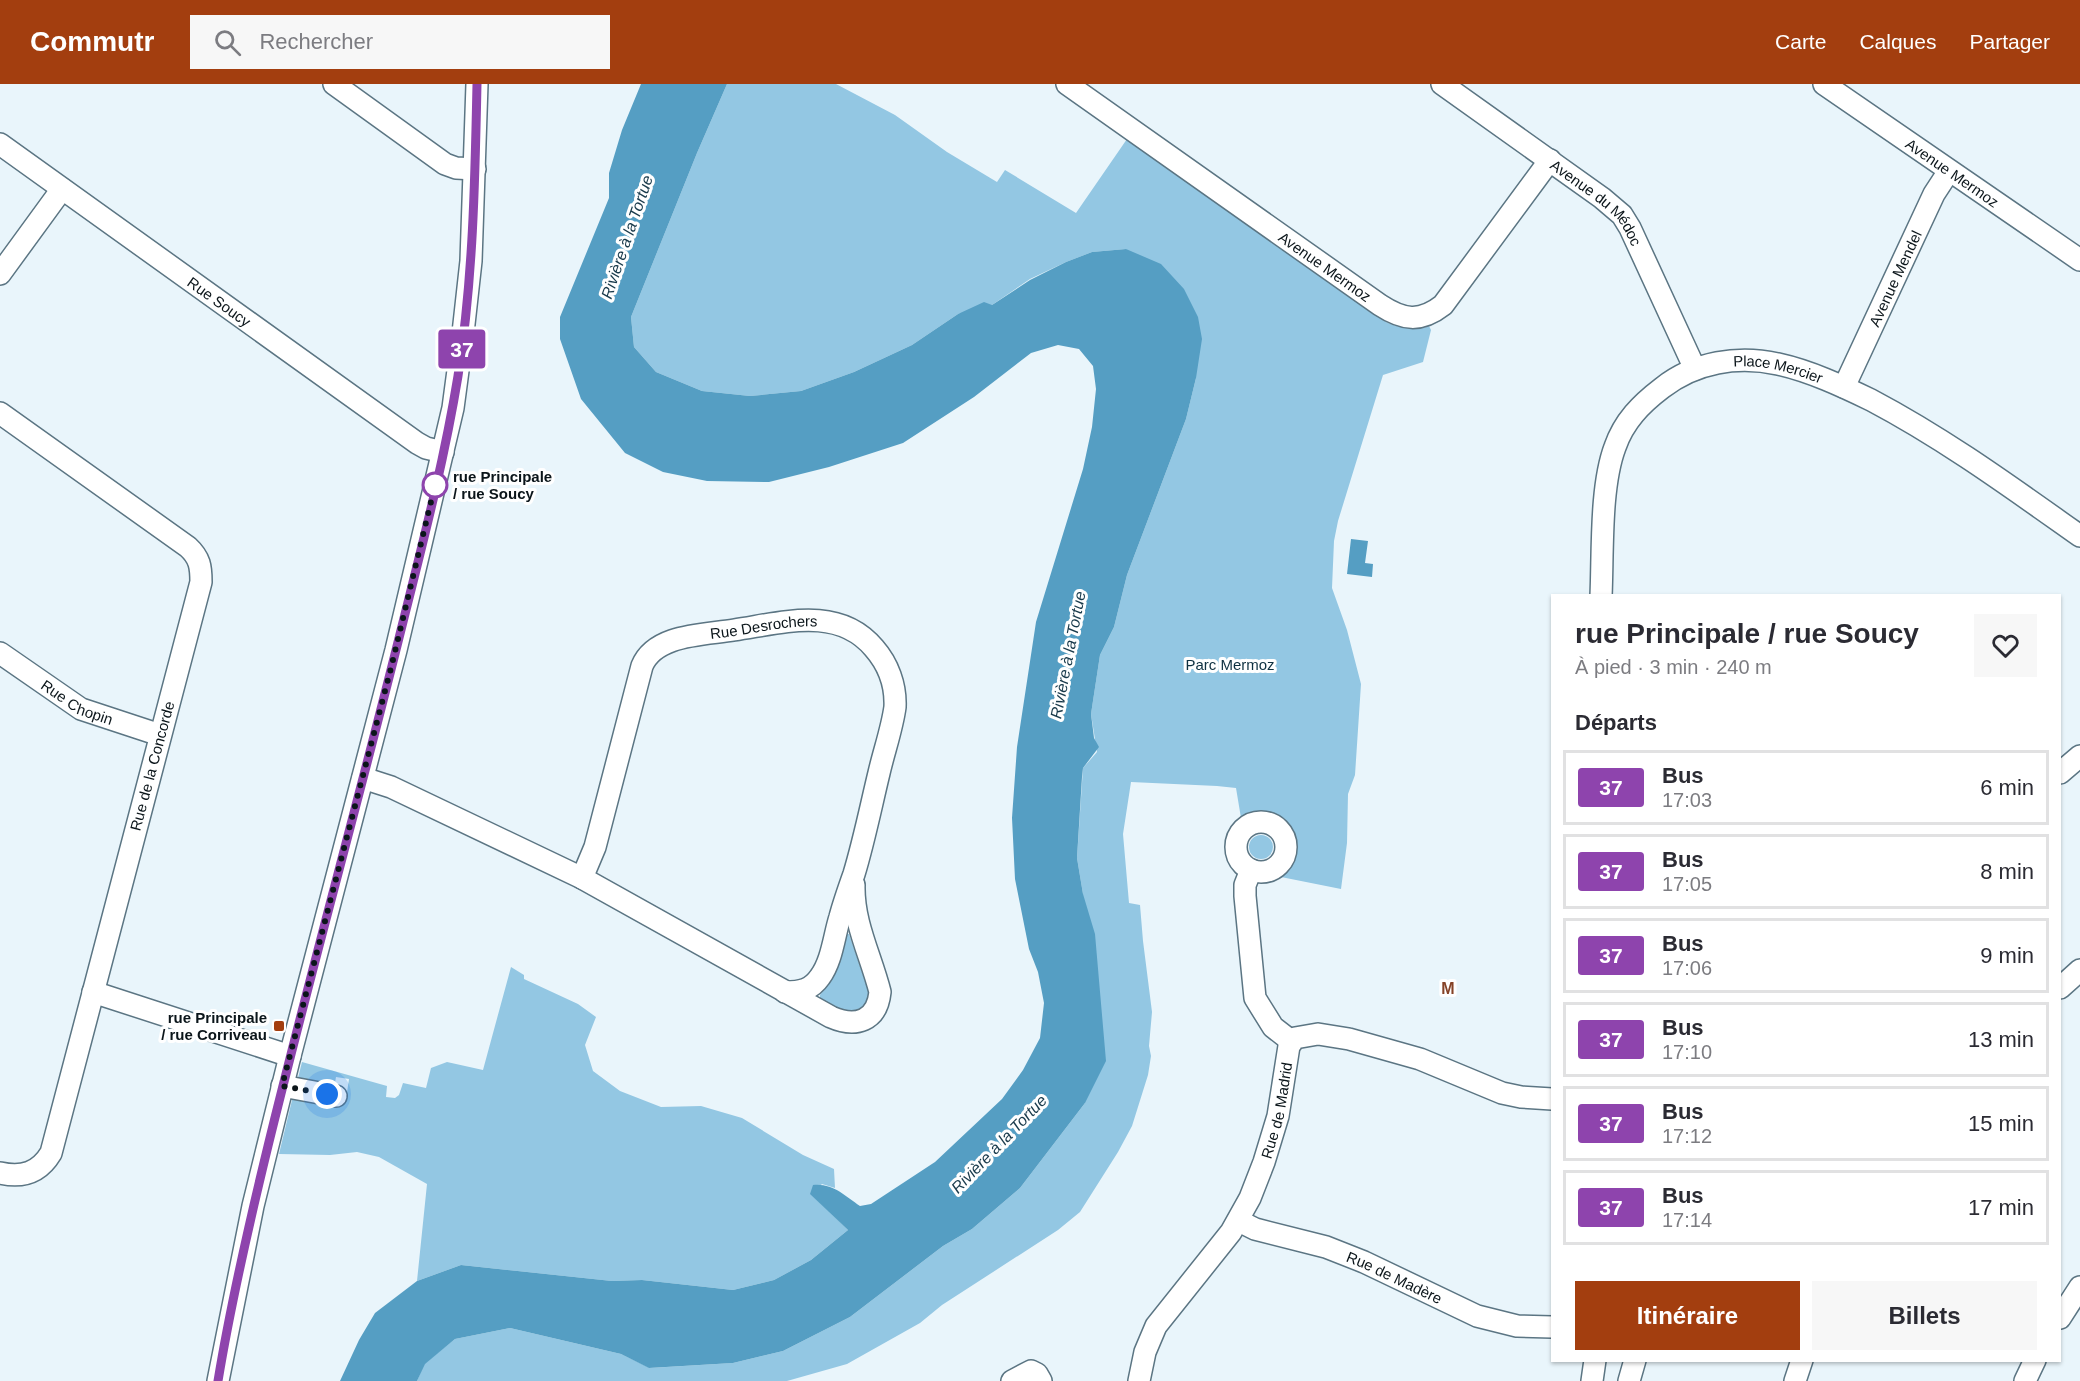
<!DOCTYPE html>
<html lang="fr">
<head>
<meta charset="utf-8">
<style>
	body { margin:0; font-family:Helvetica,sans-serif; background:#f7f7f7; color:#2b2b33; height:100vh; display:flex; flex-direction:column; font-size:22px; white-space:nowrap }
	* { box-sizing:border-box; margin:0 }
	p { font-size:20px; color:#7c7c81 }
	.icon { flex:none; width:33px; height:33px; fill:none; stroke:currentColor; stroke-width:2; stroke-linecap:round; stroke-linejoin:round }
	.map { position:relative; flex:1; overflow:hidden }
	.drawer { position:absolute; left:1551px; top:510px; width:510px; height:768px; display:flex; flex-direction:column; background:#fff; border-radius:0px; box-shadow:0 2px 4px #0004 }
	.drawer>* { flex:none }
	.badge { padding:0 12px; border-radius:4px; font-size:21px; line-height:39px }
	.you { position:absolute; width:30px; height:30px; margin:-15px; border:4px solid #fff; border-radius:50%; background:#1a73e8; box-shadow:0 0 0 9px #1a73e833 }
	.map>.badge { position:absolute; translate:-50% -50%; box-shadow:0 0 0 3px #fff }
	h2 { padding:0 24px; font-size:22px; line-height:54px }
	.round { display:grid; place-items:center; flex:none; width:63px; height:63px; border-radius:0px; background:#f7f7f7 }
	.summary { display:flex; align-items:center; justify-content:space-between; height:102px; padding:0 24px }
	h1 { font-size:28px; font-weight:700; line-height:45px }
	.cta { display:flex; gap:12px; margin-top:auto; padding:12px 24px }
	.cta a { flex:1; height:69px; border-radius:0px; background:#a33e0f; color:#fff; font-size:24px; font-weight:700; line-height:69px; text-align:center }
	.cta a+a { background:#f7f7f7; color:#2b2b33 }
	ul { padding:0; list-style:none }
	li { display:flex; align-items:center; gap:18px; height:75px; margin:0 12px 9px; padding:0 12px; border:3px solid #e1e1e2; border-radius:0px }
	li div { flex:1 }
	li b { display:block; font-size:22px }
	li em { font-style:normal }
	li .badge { min-width:66px; font-weight:700; text-align:center }
	header { display:flex; align-items:center; gap:36px; box-sizing:border-box; height:84px; padding:0 30px; background:#a33e0f; color:#fff }
	header strong { font-size:28px }
	nav { display:flex; gap:33px; margin-inline-start:auto; font-size:21px }
	.search { width:420px; height:54px; background:#f7f7f7; display:flex; align-items:center; gap:15px; box-sizing:border-box; padding:0 21px; border-radius:0px; color:#7c7c81; font-size:22px }
	.map>svg:first-child { display:block }
	.green { fill:#93c7e3 }
	.water { fill:#559ec3 }
	.lines { fill:none; stroke-linecap:round; stroke-linejoin:round }
	.minor-casing { stroke:#5b7583; stroke-width:24 }
	.minor { stroke:#fff; stroke-width:21 }
	.line-casing { stroke:#fff; stroke-width:14 }
	.line { stroke:#8e44ad; stroke-width:9 }
	.walk { stroke:#0b151a; stroke-width:6; stroke-dasharray:0 10.8 }
	.stop-dot { fill:#fff; stroke:#8e44ad; stroke-width:3 }
	.poi-dot { fill:#a33e0f; stroke:#fff; stroke-width:2 }
	.labels { text-anchor:middle; dominant-baseline:central; stroke-width:6; stroke-linejoin:round; paint-order:stroke }
	.street-label { font-size:15px; fill:#0b151a; stroke:#fff }
	.stop-label { font-size:15px; font-weight:bold; fill:#0b151a; stroke:#fff; text-anchor:start }
	.park-label { font-size:15px; fill:#0e3040; stroke:#fff }
	.poi-label { font-size:15px; font-weight:bold; fill:#0b151a; stroke:#fff; text-anchor:end }
	.water-label { font-size:16px; font-style:italic; fill:#193a4b; stroke:#fff }
	.neighbourhood-label { font-size:16px; font-weight:bold; fill:#854227; stroke:#fff }
</style>
</head>
<body>
<header>
<strong>Commutr</strong>
<div class="search"><svg class="icon" aria-label="search" viewBox="0 0 24 24"><circle cx="10" cy="10" r="6"/><path d="M15 15l6 6"/></svg>Rechercher</div>
<nav><a>Carte</a><a>Calques</a><a>Partager</a></nav>
</header>
<div class="map">
<svg width="2080" height="1297" viewBox="0 0 2080 1297">
	<rect width="100%" height="100%" fill="#e9f5fb"/>
	<!-- green -->
	<path class="green" d="M727 0H836L895 31 947 68 997 98 1005 86 1076 129 1127 55 1386 238C1399 244 1415 247 1429 242L1431 246 1423 278 1383 291 1338 437 1334 457 1332 504 1347 546 1361 600 1355 691 1348 710 1347 759 1341 805 1281 793C1316 760 1284 715 1241 734L1236 704 1217 702 1131 698 1123 750 1129 819 1140 821 1143 857 1152 928 1149 962 1151 972 1148 991 1132 1042 1118 1068 1080 1128 1058 1146 942 1221 920 1239 847 1280 787 1297H417L424 1280 455 1255 510 1244 621 1270 650 1284 733 1279 783 1267 850 1233 943 1162 972 1145 1020 1104 1085 1019 1083 810 1077 774 1083 684 1097 668 1091 630 1100 571 1114 543 1127 491 1186 335 1196 294 1126 165 1092 168 1066 178 1030 195 992 221 958 230 912 261 854 288 801 307 750 312 702 307 656 288 634 263 631 233 697 69Z
		M1249 763a12 12 0 1 1 24 0a12 12 0 1 1-24 0Z
		M847 850H849L869 909V916L860 928 843 927 820 915V911L835 890Z
		M511 883 524 891V895L578 920 596 933 585 961 593 987 620 1007 661 1023 701 1022 742 1034 803 1071 834 1085 835 1104 822 1100 811 1110 848 1146 811 1176 774 1196 733 1206 642 1196 612 1197 461 1181 417 1197 427 1100 379 1073 357 1068 330 1071 279 1070 293 1012 346 1015 349 995 336 993 334 1005 297 998 302 978 387 1002 386 1013 395 1014 399 1011 403 999 426 1004 431 984 447 978 483 986Z"/>
	<!-- water -->
	<path class="water" d="M641 0H727L697 69 631 233 634 263 656 288 702 307 750 312 801 307 854 288 912 261 958 230 984 218 992 221 1030 196 1066 178 1092 168 1126 165 1161 180 1184 205 1198 233 1202 255 1196 294 1186 335 1127 491 1114 543 1100 571 1091 630 1094 654 1099 663 1083 684 1082 693 1077 774 1083 810 1095 850 1106 977 1085 1019 1020 1104 972 1145 943 1162 850 1233 783 1267 733 1279 649 1284 621 1270 510 1244 455 1255 425 1280 417 1297H340L359 1256 375 1229 417 1197 461 1181 612 1197 642 1196 733 1206 774 1196 811 1176 848 1146 810 1110 813 1101C833 1099 845 1112 860 1122L871 1120 935 1078 1002 1015 1023 986 1040 954 1044 919 1038 888 1029 865 1015 795 1012 734 1017 663 1036 538 1083 385 1092 343 1096 305 1093 282 1079 265 1058 261 1031 269 974 313 903 359 829 383 769 398 707 397 663 388 625 369 581 315 560 255V233L609 114V89L622 46Z
		M1351 455 1368 457 1365 479 1373 480 1372 493 1347 490Z"/>
	<g class="lines">
		<!-- minor casing -->
		<g class="minor-casing">
			<g id="minor">
				<path d="M334 0 445 80 456 84 475 85"/>
				<path id="s1" d="M1067 0 1380 221C1403 236 1420 239 1443 221L1550 76"/>
				<path id="s2" d="M1442 0 1602 114 1622 131 1630 144 1695 285"/>
				<path id="s3" d="M1824 0 2080 176"/>
				<path id="s4" d="M0 60 417 359 426 364 443 368"/>
				<path d="M0 190 62 105"/>
				<path id="s5" d="M1844 303 1934 110 1949 87"/>
				<path d="M0 329 188 463C200 474 201 483 201 498L51 1069C39 1089 22 1094 0 1089"/>
				<path id="s6" d="M1601 512C1603 468 1600 403 1615 363 1624 337 1641 320 1662 304 1695 278 1738 271 1778 280 1810 287 1842 302 1871 316 1945 355 2012 404 2080 452"/>
				<path id="s7" d="M0 569 81 625 160 651"/>
				<path d="M2060 689 2080 672"/>
				<path d="M363 694 391 703 582 794 831 933C856 944 877 937 880 908 871 872 853 839 854 801"/>
				<circle cx="1261" cy="763" r="25"/>
				<path d="M1251 786 1245 801V812L1255 914 1273 943 1291 957"/>
				<path id="s8" d="M582 794 595 763 642 582C655 550 704 551 734 546 782 539 838 521 874 564 888 580 896 601 895 623 892 645 884 667 879 689 871 722 864 757 854 790 849 804 844 818 840 833 834 852 832 877 820 893 811 906 801 908 785 908"/>
				<path d="M2060 904 2080 886"/>
				<path d="M93 908 290 972"/>
				<path d="M282 1002 336 1012"/>
				<path id="s9" d="M1239 1137 1255 1145 1326 1163 1364 1178 1477 1232 1517 1242 1552 1243"/>
				<path d="M2060 1234 2080 1203"/>
				<path d="M218 1297 253 1122 290 972 396 566 453 324 463 249 471 177 477 0"/>
				<path d="M1012 1297 1031 1287 1037 1290 1041 1297"/>
				<path id="s10" d="M1139 1297 1145 1268 1156 1242 1231 1148 1250 1114 1264 1078 1278 1032 1289 962 1295 954 1318 950 1349 955 1420 975 1502 1009 1521 1013 1552 1015"/>
				<path d="M1592 1297 1595 1276"/>
				<path d="M1629 1297 1635 1276"/>
				<path d="M1795 1297 1802 1276"/>
				<path d="M2025 1297 2035 1276"/>
			</g>
		</g>
		<!-- minor -->
		<use href="#minor" class="minor"/>
	</g>
	<g class="lines">
		<!-- line casing -->
		<g class="line-casing">
			<path id="line" d="M218 1297C231 1218 249 1140 268 1062 310 890 358 719 401 546 422 462 444 378 458 292 473 196 475 98 477 0"/>
		</g>
		<!-- line -->
		<use href="#line" class="line"/>
		<!-- walk -->
		<path class="walk" d="M327 1010 282 1002 391 584 435 401"/>
	</g>
	<!-- markers -->
	<circle class="stop-dot" cx="435" cy="401" r="12"/>
	<rect class="poi-dot" x="273" y="936" width="12" height="12" rx="3"/>
	<g class="labels">
		<!-- street labels -->
		<g class="street-label">
			<text stroke="none"><textPath href="#s3" startOffset="156">Avenue Mermoz</textPath></text>
			<text stroke="none"><textPath href="#s2" startOffset="196">Avenue du Médoc</textPath></text>
			<text stroke="none"><textPath href="#s1" startOffset="316">Avenue Mermoz</textPath></text>
			<text stroke="none"><textPath href="#s5" startOffset="120">Avenue Mendel</textPath></text>
			<text stroke="none"><textPath href="#s4" startOffset="270">Rue Soucy</textPath></text>
			<text stroke="none"><textPath href="#s6" startOffset="350">Place Mercier</textPath></text>
			<text stroke="none"><textPath href="#s8" startOffset="354">Rue Desrochers</textPath></text>
			<text stroke="none"><textPath href="#s7" startOffset="92">Rue Chopin</textPath></text>
			<text transform="translate(152 682) rotate(-75)">Rue de la Concorde</text>
			<text stroke="none"><textPath href="#s10" startOffset="309">Rue de Madrid</textPath></text>
			<text stroke="none"><textPath href="#s9" startOffset="166">Rue de Madère</textPath></text>
		</g>
		<!-- stop labels -->
		<g class="stop-label">
			<text x="453" y="392">rue Principale<tspan x="453" dy="17">/ rue Soucy</tspan></text>
		</g>
		<!-- park labels -->
		<g class="park-label">
			<text x="1230" y="580">Parc Mermoz</text>
		</g>
		<!-- poi labels -->
		<g class="poi-label">
			<text x="267" y="933">rue Principale<tspan x="267" dy="17">/ rue Corriveau</tspan></text>
		</g>
		<!-- water labels -->
		<g class="water-label">
			<text transform="translate(627 153) rotate(-71)">Rivière à la Tortue</text>
			<text transform="translate(1068 571) rotate(-79)">Rivière à la Tortue</text>
			<text transform="translate(999 1060) rotate(-46)">Rivière à la Tortue</text>
		</g>
		<!-- neighbourhood labels -->
		<g class="neighbourhood-label">
			<text x="1448" y="904">M</text>
		</g>
	</g>
</svg>
<div class="you" style="left:327px;top:1010px"></div>
<b class="badge" style="left:462px;top:265px;background:#8e44ad;color:#fff">37</b>
<section class="drawer">
<div class="summary"><div><h1>rue Principale / rue Soucy</h1><p>À pied · 3 min · 240 m</p></div><a class="round"><svg class="icon" aria-label="heart" viewBox="0 0 24 24"><path d="M12 20l-8-8c-3-5 5-10 8-4 3-6 11-1 8 4z"/></svg></a></div>
<h2>Départs</h2>
<ul>
<li><span class="badge" style="background:#8e44ad;color:#fff">37</span><div><b>Bus</b><p>17:03</p></div><em>6 min</em></li>
<li><span class="badge" style="background:#8e44ad;color:#fff">37</span><div><b>Bus</b><p>17:05</p></div><em>8 min</em></li>
<li><span class="badge" style="background:#8e44ad;color:#fff">37</span><div><b>Bus</b><p>17:06</p></div><em>9 min</em></li>
<li><span class="badge" style="background:#8e44ad;color:#fff">37</span><div><b>Bus</b><p>17:10</p></div><em>13 min</em></li>
<li><span class="badge" style="background:#8e44ad;color:#fff">37</span><div><b>Bus</b><p>17:12</p></div><em>15 min</em></li>
<li><span class="badge" style="background:#8e44ad;color:#fff">37</span><div><b>Bus</b><p>17:14</p></div><em>17 min</em></li>
</ul>
<div class="cta"><a>Itinéraire</a><a>Billets</a></div>
</section>
</div>
</body>
</html>
